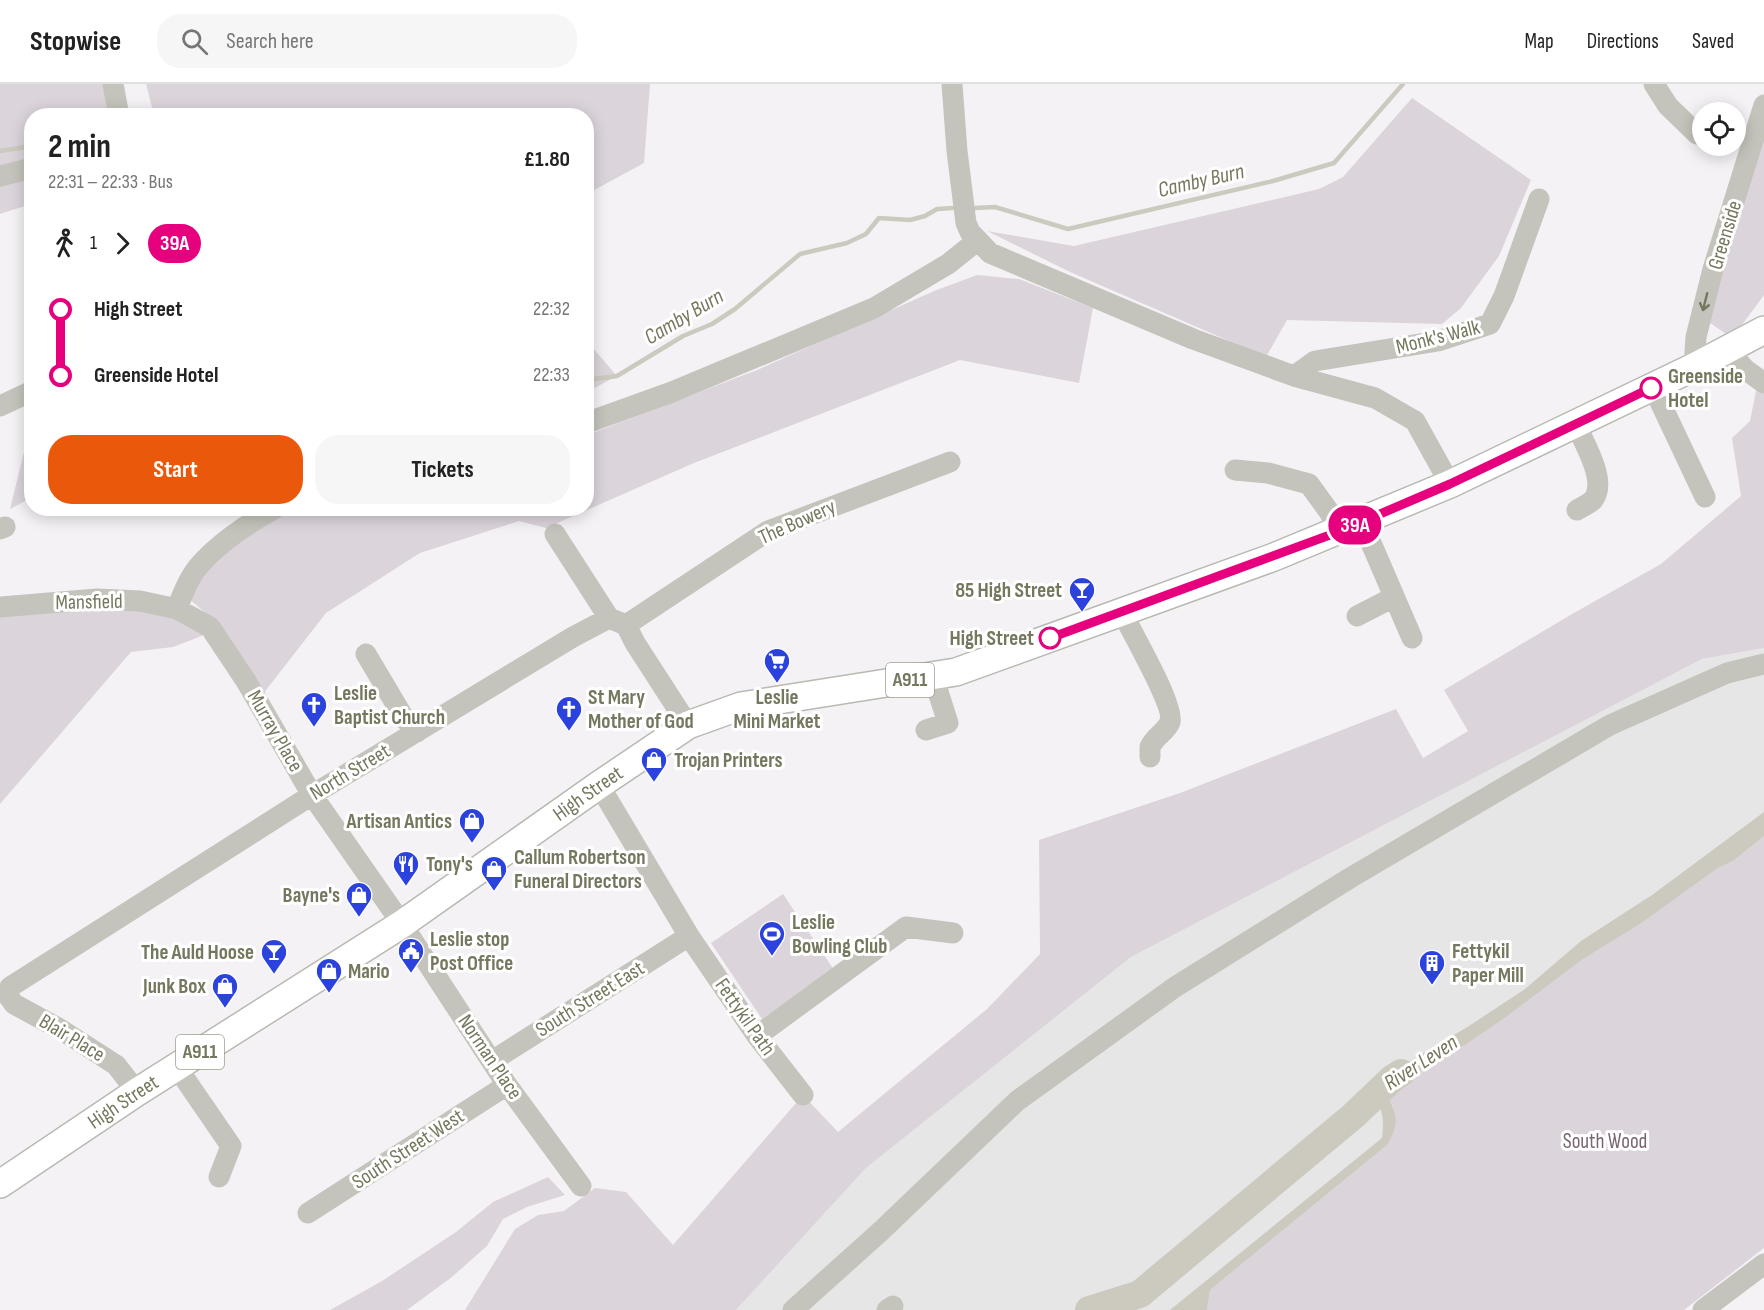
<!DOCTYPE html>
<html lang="en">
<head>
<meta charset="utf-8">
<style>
	body { margin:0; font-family:"Sofia Sans Condensed",sans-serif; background:#f6f6f6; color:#222; height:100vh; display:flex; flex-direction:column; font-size:22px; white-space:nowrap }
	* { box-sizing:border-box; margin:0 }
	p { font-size:20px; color:#767676 }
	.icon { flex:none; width:33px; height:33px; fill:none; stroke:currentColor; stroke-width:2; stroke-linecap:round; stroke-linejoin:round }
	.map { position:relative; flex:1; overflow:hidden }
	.sheet { position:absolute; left:24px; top:24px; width:570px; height:408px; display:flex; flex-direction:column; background:#fff; border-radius:24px; box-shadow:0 3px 15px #0003 }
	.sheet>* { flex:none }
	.badge { padding:0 12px; border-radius:20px; font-size:21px; line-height:39px }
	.tools { position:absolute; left:1692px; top:18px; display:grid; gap:12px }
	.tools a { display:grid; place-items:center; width:54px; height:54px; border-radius:50%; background:#fff; box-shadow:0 3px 15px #0003; font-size:30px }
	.map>.badge { position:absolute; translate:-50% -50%; box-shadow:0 0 0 3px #fff }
	.legs { display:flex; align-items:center; gap:9px; height:66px; padding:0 24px; font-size:20px }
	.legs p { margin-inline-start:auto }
	.summary { display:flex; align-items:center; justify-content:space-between; height:102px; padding:0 24px }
	h1 { font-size:33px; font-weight:700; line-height:45px }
	.button { display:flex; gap:12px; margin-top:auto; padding:12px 24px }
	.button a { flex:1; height:69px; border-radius:24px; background:#ea580c; color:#fff; font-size:24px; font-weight:700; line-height:69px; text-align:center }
	.button a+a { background:#f6f6f6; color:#222 }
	ul { padding:0 24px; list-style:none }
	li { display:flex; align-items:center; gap:21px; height:66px; font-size:22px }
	li i { display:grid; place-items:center; width:9px; height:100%; margin:0 8px; background:currentColor }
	li i::after { content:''; width:15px; height:15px; margin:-8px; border:4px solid; border-radius:50%; background:#fff }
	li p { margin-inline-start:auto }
	li:first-child i { background:linear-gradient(#0000 50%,currentColor 0) }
	li:last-child i { background:linear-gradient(currentColor 50%,#0000 0) }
	header { display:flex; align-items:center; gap:36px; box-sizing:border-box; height:84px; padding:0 30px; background:#fff; border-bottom:2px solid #e0e0e0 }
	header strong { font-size:28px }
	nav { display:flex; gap:33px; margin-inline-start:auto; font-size:21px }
	.search { width:420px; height:54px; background:#f6f6f6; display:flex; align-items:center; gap:15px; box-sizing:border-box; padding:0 21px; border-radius:24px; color:#767676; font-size:22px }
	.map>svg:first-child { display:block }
	.built { fill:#e6e6e6 }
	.green { fill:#dcd4db }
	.water { fill:#cccabe }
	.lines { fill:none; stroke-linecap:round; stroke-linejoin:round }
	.stream { stroke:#cccabe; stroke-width:4.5 }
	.river { stroke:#cccabe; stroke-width:28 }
	.major-casing { stroke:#b8b9b0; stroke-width:30 }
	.minor { stroke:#c4c4bc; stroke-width:21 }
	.major { stroke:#fff; stroke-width:27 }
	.oneway { stroke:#75775e }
	.line-1-casing { stroke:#fff; stroke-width:14 }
	.line-1 { stroke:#e6007e; stroke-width:9 }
	.stop-1-dot { fill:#fff; stroke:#e6007e; stroke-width:3 }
	.labels { text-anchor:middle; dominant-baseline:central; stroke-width:6; stroke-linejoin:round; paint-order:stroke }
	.shield { fill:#fff; stroke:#9ea08e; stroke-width:1.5 }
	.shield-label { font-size:20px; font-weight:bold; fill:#75775e }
	.street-label { font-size:21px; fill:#75775e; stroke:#fff }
	.stop-label { font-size:21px; font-weight:bold; fill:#75775e; stroke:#fff; text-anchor:start }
	.poi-label { font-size:21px; font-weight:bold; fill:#75775e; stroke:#fff; text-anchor:start }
	.park-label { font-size:21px; fill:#7a6470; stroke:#fff }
	.water-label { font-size:22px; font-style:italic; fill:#78765d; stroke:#fff }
</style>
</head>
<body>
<header>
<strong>Stopwise</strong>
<div class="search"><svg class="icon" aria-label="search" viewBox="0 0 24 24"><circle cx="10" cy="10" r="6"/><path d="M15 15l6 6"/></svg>Search here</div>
<nav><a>Map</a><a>Directions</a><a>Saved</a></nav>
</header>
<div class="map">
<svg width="1764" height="1226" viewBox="0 0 1764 1226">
	<rect width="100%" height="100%" fill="#f5f2f6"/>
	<!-- built -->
	<path class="built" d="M1764 564V788L1252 1226H736L866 1084 1131 873 1702 575Z"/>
	<!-- green -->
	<path class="green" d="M0 0H104L107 31 32 32 31 77 0 83Z
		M146 0H650L644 79 587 110 586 32 154 31Z
		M1412 14 1531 96 1499 172 1461 224 1442 240 1287 236 1266 273 1070 188 987 147 1074 162 1319 105 1343 93Z
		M1764 39V211L1742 241 1726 250 1706 236Z
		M31 88V120L0 130V95Z
		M977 191 1019 195 1093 224 1079 299 960 276 694 379 546 444 519 437 420 469 326 529 263 610 219 540 183 510 196 485 276 425 586 424 587 351 757 286 934 207Z
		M587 257 617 292 587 308H586Z
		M1757 302 1764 307V564L1702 575 1131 873 866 1084 736 1226H465L515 1145 538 1131 564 1127 595 1104 626 1108 673 1161 803 1011 838 1048 987 925 1040 870 1039 756 1180 709 1396 625 1423 674 1468 647 1444 606 1572 530 1661 480 1741 412 1732 354 1750 337Z
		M31 341V414L10 425 28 352Z
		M140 517 207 550 173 563 131 568 0 720V523Z
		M1764 752V1164L1684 1226H1207L1210 1206 1387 1061 1393 1022 1385 1008 1441 974 1465 961 1506 933 1583 875 1640 840 1718 784 1733 777Z
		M783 810 834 886 762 935 711 859Z
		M548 1093 565 1111 527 1123 503 1135 487 1162 452 1193 407 1226H330L382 1197 456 1148 493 1118Z"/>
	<!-- water -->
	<path class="water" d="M1764 728V752L1733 777 1718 784 1640 840 1583 875 1506 933 1465 961 1441 974 1386 1008C1396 1030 1401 1038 1387 1061L1210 1206 1207 1226H1170L1382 1054C1385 1028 1382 1022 1363 1005L1469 942 1525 905 1581 857 1652 811Z"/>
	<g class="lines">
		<!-- stream -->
		<path class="stream" d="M0 67 32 62
			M974 124 995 123 1068 145 1273 97 1334 79 1403 0
			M586 296 617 292 683 252 712 240 735 225 800 170 847 159 866 150 879 134 910 136 925 132 937 125 953 124"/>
		<!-- river -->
		<path class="river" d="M1089 1226 1140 1210 1353 1032 1393 994 1401 989"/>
		<!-- major casing -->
		<g class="major-casing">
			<g id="major">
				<path id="s1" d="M0 1100 137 1008 402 840 599 701 688 641 741 622 956 588 1274 473 1450 400 1694 283 1764 246"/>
			</g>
		</g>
		<!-- minor -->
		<path class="minor" d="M113 0 118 27 117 32
			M952 0 957 67 966 139 970 148 990 169 1193 255 1294 292 1375 314 1415 337 1450 400
			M1654 0 1668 22 1697 50 1702 51
			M0 92 32 84
			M1726 265 1746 286 1764 299
			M1694 283 1696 253 1713 185 1764 21
			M1294 292 1315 277 1438 257 1490 240 1504 212 1539 115
			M1653 303 1705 413
			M0 322 32 307
			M586 339 672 308 874 224 948 180 978 156
			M1576 340C1584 360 1608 397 1593 416 1589 420 1582 423 1577 426
			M1235 386 1268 389 1309 400 1330 429 1338 448
			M1362 438 1412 554
			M0 445 5 443
			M555 450 609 534
			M0 523 97 515 140 517 177 525 210 543 246 597 312 711 402 840 507 1001 581 1102
			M177 525C182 511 188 495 198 483 216 461 251 437 276 424
			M1122 528C1131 547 1175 622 1170 638 1166 648 1154 653 1150 663V673
			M1357 532 1394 513
			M626 541 768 447 950 378
			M366 570 404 634 417 648
			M926 646 948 639 933 592
			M599 701 689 852 757 952 803 1011
			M757 952 906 843 953 849
			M492 977 689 852
			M176 982 231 1062 219 1093
			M137 1008 116 981 60 945 14 920 9 913 10 903 312 711 573 553 609 534 626 541 635 559 688 641
			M308 1129 507 1001
			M793 1226 881 1147 1017 1017 1175 903 1350 794 1610 641 1727 589 1764 580
			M887 1226 893 1222
			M1703 1226 1764 1180"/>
		<!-- major -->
		<use href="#major" class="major"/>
	</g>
	<!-- one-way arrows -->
	<defs><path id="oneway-shaft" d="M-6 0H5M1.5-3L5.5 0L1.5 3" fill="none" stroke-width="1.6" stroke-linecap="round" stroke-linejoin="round" transform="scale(1.5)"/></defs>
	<use class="oneway" href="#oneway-shaft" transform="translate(1705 218) rotate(104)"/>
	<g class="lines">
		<!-- line-1 casing -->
		<g class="line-1-casing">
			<path id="line-1" d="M1050 554 1338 448 1450 400 1651 304"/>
		</g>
		<!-- line-1 -->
		<use href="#line-1" class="line-1"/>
	</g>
	<!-- icons -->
	<defs>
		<g id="bar-pin" transform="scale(1.35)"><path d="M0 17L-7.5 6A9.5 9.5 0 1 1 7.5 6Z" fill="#2b42dd" stroke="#fff"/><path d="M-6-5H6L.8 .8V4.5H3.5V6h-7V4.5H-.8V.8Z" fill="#fff"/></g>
		<g id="supermarket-pin" transform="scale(1.35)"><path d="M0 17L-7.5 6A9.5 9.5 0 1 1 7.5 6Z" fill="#2b42dd" stroke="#fff"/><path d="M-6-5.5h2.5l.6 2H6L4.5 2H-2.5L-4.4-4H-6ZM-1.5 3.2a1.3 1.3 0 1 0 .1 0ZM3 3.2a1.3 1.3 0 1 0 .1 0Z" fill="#fff"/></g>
		<g id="church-pin" transform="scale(1.35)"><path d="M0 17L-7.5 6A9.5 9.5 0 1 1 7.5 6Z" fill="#2b42dd" stroke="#fff"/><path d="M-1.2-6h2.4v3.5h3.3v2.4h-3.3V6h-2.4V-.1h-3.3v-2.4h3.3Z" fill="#fff"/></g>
		<g id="shop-pin" transform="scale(1.35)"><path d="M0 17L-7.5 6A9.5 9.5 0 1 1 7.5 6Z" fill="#2b42dd" stroke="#fff"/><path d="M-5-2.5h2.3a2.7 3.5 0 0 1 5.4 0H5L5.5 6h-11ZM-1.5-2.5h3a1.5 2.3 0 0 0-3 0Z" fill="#fff"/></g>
		<g id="restaurant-pin" transform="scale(1.35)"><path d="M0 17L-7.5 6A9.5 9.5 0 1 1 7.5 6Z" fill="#2b42dd" stroke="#fff"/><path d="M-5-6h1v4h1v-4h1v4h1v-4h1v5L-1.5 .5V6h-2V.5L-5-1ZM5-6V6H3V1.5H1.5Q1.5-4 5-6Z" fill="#fff"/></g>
		<g id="stadium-pin" transform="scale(1.35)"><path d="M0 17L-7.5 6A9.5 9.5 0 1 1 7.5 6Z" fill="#2b42dd" stroke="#fff"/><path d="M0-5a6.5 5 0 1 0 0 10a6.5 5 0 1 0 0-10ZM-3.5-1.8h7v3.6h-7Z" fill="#fff"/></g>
		<g id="civic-pin" transform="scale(1.35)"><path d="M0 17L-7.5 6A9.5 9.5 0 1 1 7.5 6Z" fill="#2b42dd" stroke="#fff"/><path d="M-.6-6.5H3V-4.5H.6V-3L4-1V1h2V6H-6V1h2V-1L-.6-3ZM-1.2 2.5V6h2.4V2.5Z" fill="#fff"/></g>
		<g id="building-pin" transform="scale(1.35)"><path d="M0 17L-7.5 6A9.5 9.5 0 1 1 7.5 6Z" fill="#2b42dd" stroke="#fff"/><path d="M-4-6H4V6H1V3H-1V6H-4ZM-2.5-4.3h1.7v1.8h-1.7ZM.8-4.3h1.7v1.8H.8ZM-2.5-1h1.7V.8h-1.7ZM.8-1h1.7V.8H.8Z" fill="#fff"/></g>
	</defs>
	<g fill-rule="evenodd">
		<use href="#bar-pin" x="1082" y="506"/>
		<use href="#supermarket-pin" x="777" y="577"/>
		<use href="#church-pin" x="314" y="621"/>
		<use href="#church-pin" x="569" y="625"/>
		<use href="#shop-pin" x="654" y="676"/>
		<use href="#shop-pin" x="472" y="737"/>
		<use href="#restaurant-pin" x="406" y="780"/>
		<use href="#shop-pin" x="494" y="785"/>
		<use href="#shop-pin" x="359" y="811"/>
		<use href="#stadium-pin" x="772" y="850"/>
		<use href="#civic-pin" x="411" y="867"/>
		<use href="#bar-pin" x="274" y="868"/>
		<use href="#building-pin" x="1432" y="879"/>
		<use href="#shop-pin" x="329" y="887"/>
		<use href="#shop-pin" x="225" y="902"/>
	</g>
	<!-- markers -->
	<g class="stop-1-dot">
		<circle cx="1651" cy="304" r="10"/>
		<circle cx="1050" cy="554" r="10"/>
	</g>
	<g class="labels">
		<!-- shield labels -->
		<g class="shield">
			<rect x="886" y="579" width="48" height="34" rx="4.5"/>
			<rect x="176" y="951" width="48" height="34" rx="4.5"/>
		</g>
		<g class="shield-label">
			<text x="910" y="596">A911</text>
			<text x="200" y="968">A911</text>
		</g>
		<!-- street labels -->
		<g class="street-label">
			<text transform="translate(1725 151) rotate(-73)">Greenside</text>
			<text transform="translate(1438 253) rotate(-14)">Monk's Walk</text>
			<text transform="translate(797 438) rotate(-24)">The Bowery</text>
			<text transform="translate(89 518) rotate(-1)">Mansfield</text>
			<text transform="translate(275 647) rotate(60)">Murray Place</text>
			<text transform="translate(350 688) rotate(-31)">North Street</text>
			<text stroke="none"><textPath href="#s1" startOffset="706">High Street</textPath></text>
			<text transform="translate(590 915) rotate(-32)">South Street East</text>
			<text transform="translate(745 933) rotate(55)">Fettykil Path</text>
			<text transform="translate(72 954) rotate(31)">Blair Place</text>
			<text transform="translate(490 973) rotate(56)">Norman Place</text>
			<text stroke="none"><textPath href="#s1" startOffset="148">High Street</textPath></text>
			<text transform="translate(408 1065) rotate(-33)">South Street West</text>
		</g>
		<!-- stop labels -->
		<g class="stop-label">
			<text x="1668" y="292">Greenside<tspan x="1668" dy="24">Hotel</tspan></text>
			<text x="1034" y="554" text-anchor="end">High Street</text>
		</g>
		<!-- poi labels -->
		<g class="poi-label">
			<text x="1062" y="506" text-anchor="end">85 High Street</text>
			<text x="334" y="609">Leslie<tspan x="334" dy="24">Baptist Church</tspan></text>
			<text x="588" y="613">St Mary<tspan x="588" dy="24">Mother of God</tspan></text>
			<text x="777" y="613" text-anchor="middle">Leslie<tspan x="777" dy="24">Mini Market</tspan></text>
			<text x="674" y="676">Trojan Printers</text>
			<text x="452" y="737" text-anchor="end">Artisan Antics</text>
			<text x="514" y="773">Callum Robertson<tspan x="514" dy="24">Funeral Directors</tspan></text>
			<text x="426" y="780">Tony's</text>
			<text x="340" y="811" text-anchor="end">Bayne's</text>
			<text x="792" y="838">Leslie<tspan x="792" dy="24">Bowling Club</tspan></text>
			<text x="430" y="855">Leslie stop<tspan x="430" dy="24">Post Office</tspan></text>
			<text x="1452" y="867">Fettykil<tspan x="1452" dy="24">Paper Mill</tspan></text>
			<text x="254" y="868" text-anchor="end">The Auld Hoose</text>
			<text x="348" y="887">Mario</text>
			<text x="206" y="902" text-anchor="end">Junk Box</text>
		</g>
		<!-- park labels -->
		<g class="park-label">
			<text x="1605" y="1057">South Wood</text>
		</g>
		<!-- water labels -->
		<g class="water-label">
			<text transform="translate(1201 97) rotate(-13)">Camby Burn</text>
			<text transform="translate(684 233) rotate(-31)">Camby Burn</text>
			<text transform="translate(1421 979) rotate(-33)">River Leven</text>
		</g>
	</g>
</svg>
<div class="tools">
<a><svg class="icon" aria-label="locate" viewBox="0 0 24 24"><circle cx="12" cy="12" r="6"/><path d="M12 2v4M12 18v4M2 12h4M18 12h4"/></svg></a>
</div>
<b class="badge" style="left:1355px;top:441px;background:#e6007e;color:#fff">39A</b>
<section class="sheet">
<div class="summary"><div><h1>2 min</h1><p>22:31 – 22:33 · Bus</p></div><b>£1.80</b></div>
<div class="legs"><svg class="icon" aria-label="walk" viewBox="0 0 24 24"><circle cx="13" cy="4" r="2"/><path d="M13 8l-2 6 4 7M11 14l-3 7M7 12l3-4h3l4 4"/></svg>1<svg class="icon" aria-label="forward" viewBox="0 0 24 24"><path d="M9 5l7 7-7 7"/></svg><b class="badge" style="background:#e6007e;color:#fff">39A</b></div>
<ul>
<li><i style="color:#e6007e"></i><b>High Street</b><p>22:32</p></li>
<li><i style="color:#e6007e"></i><b>Greenside Hotel</b><p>22:33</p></li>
</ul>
<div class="button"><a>Start</a><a>Tickets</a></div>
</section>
</div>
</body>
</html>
